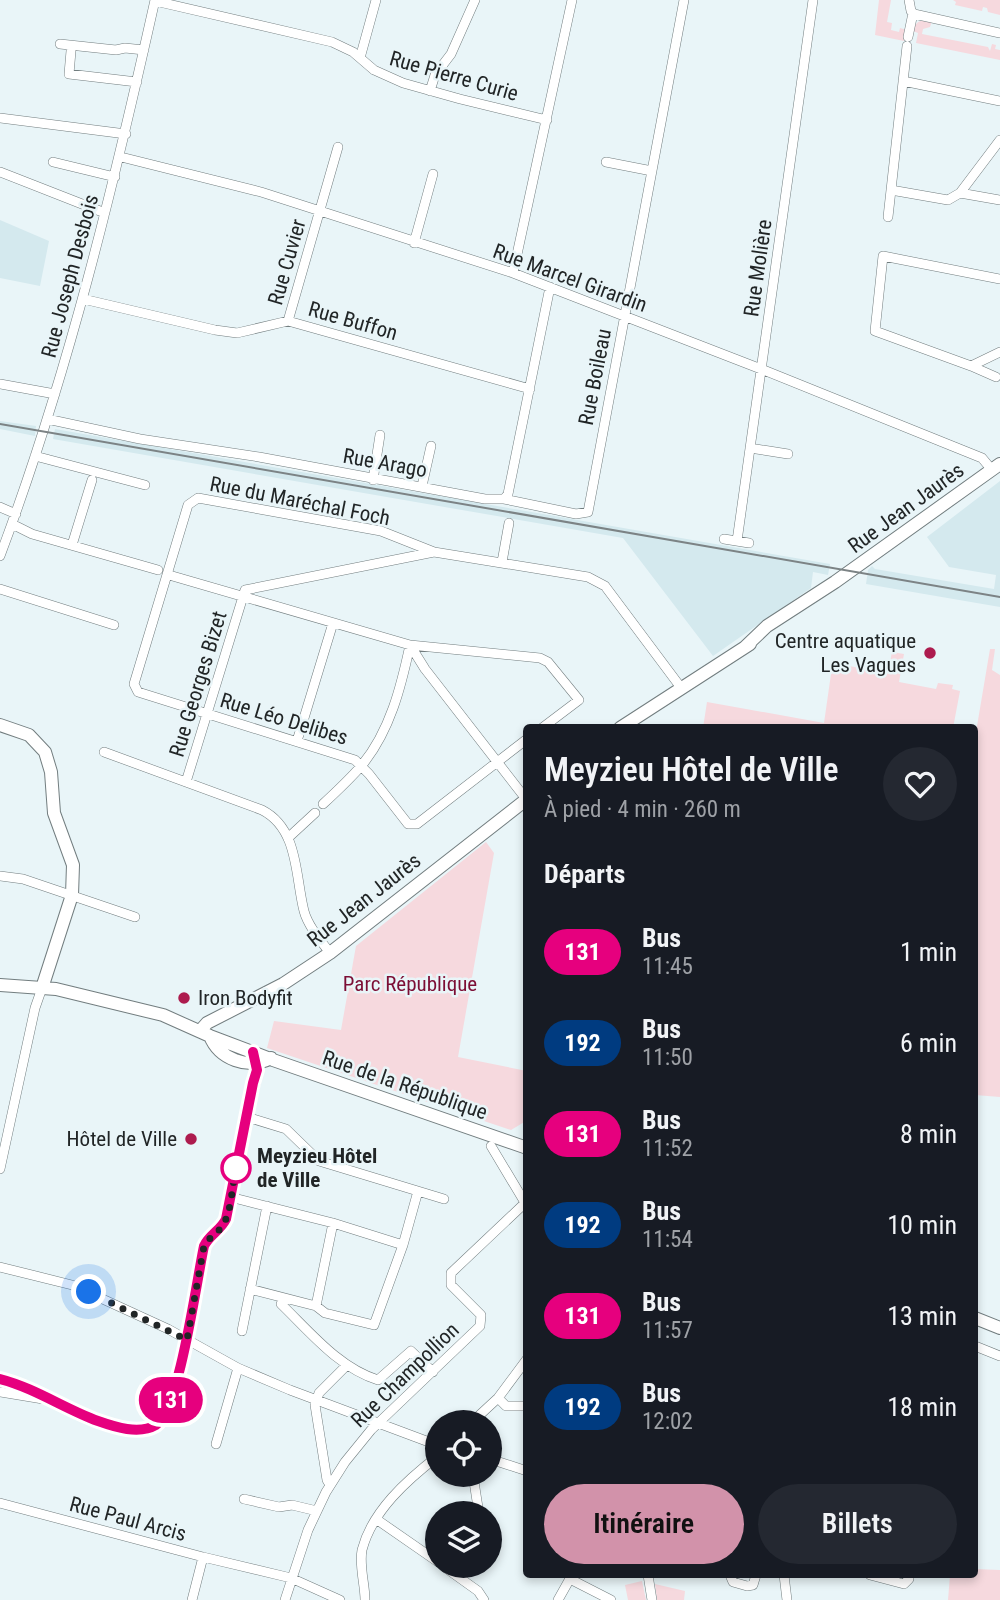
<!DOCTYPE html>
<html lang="fr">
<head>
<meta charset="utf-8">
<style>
	body { margin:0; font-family:"Roboto Condensed",sans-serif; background:#242831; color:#f1f3f6; height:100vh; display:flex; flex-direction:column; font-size:26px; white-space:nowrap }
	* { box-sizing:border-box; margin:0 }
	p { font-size:23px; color:#9ea1a6 }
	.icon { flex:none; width:38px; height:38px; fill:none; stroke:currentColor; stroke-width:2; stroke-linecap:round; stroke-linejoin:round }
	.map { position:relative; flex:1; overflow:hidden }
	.side { position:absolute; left:523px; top:724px; width:455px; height:854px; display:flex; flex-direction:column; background:#171b24; border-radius:7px; box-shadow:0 4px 10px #0003 }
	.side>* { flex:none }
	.badge { padding:0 14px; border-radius:23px; font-size:24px; line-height:46px }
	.buttons { position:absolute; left:425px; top:1410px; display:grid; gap:14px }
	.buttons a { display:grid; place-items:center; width:77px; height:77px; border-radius:50%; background:#171b24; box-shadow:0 4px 10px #0003; font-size:35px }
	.you { position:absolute; width:35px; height:35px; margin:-18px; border:5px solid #fff; border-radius:50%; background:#1a73e8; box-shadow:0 0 0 10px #1a73e833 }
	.map>.badge { position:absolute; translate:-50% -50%; box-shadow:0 0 0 4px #fff }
	h2 { padding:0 21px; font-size:26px; line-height:63px }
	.round { display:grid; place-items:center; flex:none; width:74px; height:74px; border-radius:37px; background:#242831 }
	.head { display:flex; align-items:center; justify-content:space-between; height:119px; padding:0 21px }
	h1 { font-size:33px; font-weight:600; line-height:52px }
	.action { display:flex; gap:14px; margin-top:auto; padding:14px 21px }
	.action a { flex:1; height:80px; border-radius:42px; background:#d292aa; color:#111; font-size:28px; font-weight:600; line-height:80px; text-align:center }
	.action a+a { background:#242831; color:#f1f3f6 }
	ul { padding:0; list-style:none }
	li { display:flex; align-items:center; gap:21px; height:91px; padding:0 21px }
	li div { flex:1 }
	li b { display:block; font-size:26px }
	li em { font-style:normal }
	li .badge { min-width:77px; font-weight:700; text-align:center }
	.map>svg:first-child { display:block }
	.built { fill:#d4e9ee }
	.green { fill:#f6d9de }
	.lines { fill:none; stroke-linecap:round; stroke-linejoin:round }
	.street-casing { stroke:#727d7f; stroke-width:10 }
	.secondary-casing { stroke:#727d7f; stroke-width:14 }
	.street { stroke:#fff; stroke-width:9 }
	.secondary { stroke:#fff; stroke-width:12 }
	.tram { stroke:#7c8385; stroke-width:2 }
	.line-casing { stroke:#fff; stroke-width:16 }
	.line { stroke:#e6007e; stroke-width:10 }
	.walk { stroke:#212526; stroke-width:7; stroke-dasharray:0 12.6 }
	.poi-dot { fill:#ad1b4e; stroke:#e9f5f8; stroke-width:2.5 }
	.stop-dot { fill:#fff; stroke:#e6007e; stroke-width:3.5 }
	.labels { text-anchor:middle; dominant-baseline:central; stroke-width:5; stroke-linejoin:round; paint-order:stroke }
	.street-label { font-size:21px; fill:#212526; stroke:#e9f5f8 }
	.poi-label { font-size:21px; fill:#212526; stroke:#e9f5f8; text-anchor:end }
	.park-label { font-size:21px; fill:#7c0e35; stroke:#e9f5f8 }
	.stop-label { font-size:21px; font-weight:bold; fill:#212526; stroke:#e9f5f8; text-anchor:start }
</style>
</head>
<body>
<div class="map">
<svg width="1000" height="1600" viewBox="0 0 1000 1600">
	<rect width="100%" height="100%" fill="#e9f5f8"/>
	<!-- built -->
	<path class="built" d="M0 220 49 241 40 286 0 278Z
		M0 421 36 426 35 436 0 429Z
		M55 429 830 564 828 575 813 572 811 588 713 656 623 538 53 439Z
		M1000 481V607L866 584 868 570 872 566 875 569 994 589 996 575 949 567 927 537Z"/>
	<!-- green -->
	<path class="green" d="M879 0H891L887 22 892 23 891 30 899 32 900 28 907 30 904 41 875 35Z
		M953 0H1000V15L988 12 987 8 983 7 982 11 955 5 956 2Z
		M925 20 932 21 930 27 923 29 922 34 988 47 990 51 992 44 996 45 995 49 1000 50V60L916 43 918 33 913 31C915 24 917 21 925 20Z
		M990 649H995L992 670 1000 675V1097L975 1095V738Z
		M892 652 904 654 899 682 936 689 938 683 953 685 952 689 960 691 953 728H703L707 702 824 723 832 667H835V664L888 672Z
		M486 842 494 853 458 1057 527 1071 526 1121 511 1130 267 1048 274 1021 341 1030 356 946Z
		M975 1569 1000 1570V1600H948L950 1575H975Z
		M642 1581 646 1600H628L625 1585Z
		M655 1584 685 1591 684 1600H657Z"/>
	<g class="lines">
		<!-- street casing -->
		<g class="street-casing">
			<path id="street" d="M909 0 911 11 914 14 1000 33
				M155 1 332 42 353 52 374 70 403 83 460 99 547 120
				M908 37 913 13
				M60 44 116 50 125 48 144 50
				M71 51 69 74 137 82
				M360 58 376 0
				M903 81 1000 101
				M430 91 435 75 451 54 475 0
				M0 118 126 134
				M121 157 261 192 513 273 761 369 982 458 992 470
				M53 162 115 177
				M606 162 652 171
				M0 172 105 213
				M891 190 948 200 960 193 1000 200
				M960 193 1000 140
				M888 217 907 46
				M414 243 433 174
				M513 273 572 0
				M83 299 215 330 237 333 288 321 530 389
				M288 321 338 147
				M971 366 875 331 883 256 1000 279
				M996 377 971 366 1000 352
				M0 384 55 394
				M47 419 140 439 259 457 485 499H504L508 494 550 287
				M750 448 788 454
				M35 456 145 485
				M373 480 380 435
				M422 486 431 446
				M504 499 576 514 588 512 684 0
				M0 507 16 514
				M12 524 32 534 158 570
				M724 539 749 543
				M737 541 813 0
				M72 545 92 480
				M434 552 381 531 198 498 188 505 134 684 138 692 355 760 369 774 408 824H417L527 739
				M0 556C68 375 113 188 155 0
				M502 562 509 523
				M169 575 410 645 540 658 548 662 579 700 542 728
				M0 589 114 625
				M410 645 425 669 526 799
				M297 741 333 623
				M104 752 262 810C299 829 295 876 304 911 308 926 321 941 330 953
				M186 782 245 590 434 552 588 577 605 586 682 689
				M323 804C336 792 350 779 362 765 390 731 401 687 410 645
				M289 837 315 813
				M0 876 23 879 135 917
				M247 1117 286 1129 319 1161 444 1199
				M491 1146 527 1206
				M0 1169 35 1008 42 988
				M230 1197 333 1223 403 1245 418 1191
				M0 1267 72 1285 168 1329 238 1368 290 1390 437 1445
				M250 1289 316 1306 325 1313 374 1325 403 1245
				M281 1304C310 1332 339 1368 378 1380L411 1351 433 1372
				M316 1306 333 1223
				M242 1331 267 1206
				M975 1346 1000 1356
				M0 1379C35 1388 65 1409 98 1421 115 1427 139 1435 156 1425 179 1411 198 1278 204 1246 209 1235 221 1230 226 1219L257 1076 255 1058
				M0 1392 43 1399
				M498 1398 506 1406H527
				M471 1423 498 1398 527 1359
				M216 1444 238 1368
				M490 1459 527 1471
				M473 1475 479 1514
				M330 1485 327 1480 315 1405 319 1393 346 1366
				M244 1499 279 1507 292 1505 317 1511
				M0 1503 203 1557 192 1600
				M376 1519 438 1562
				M203 1557 291 1578 340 1600
				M443 1566 478 1591 484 1600
				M648 1575 652 1600
				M730 1575 733 1582 747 1586 753 1585 756 1575
				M784 1575 787 1600
				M870 1575 904 1584 909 1579V1575
				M570 1579 611 1600
				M285 1600 308 1530 326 1492 345 1462 371 1430 480 1326 481 1315 451 1285V1273L524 1204
				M365 1600C365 1584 359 1566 362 1550 372 1511 407 1480 438 1456
				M558 1600 572 1575"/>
		</g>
		<!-- secondary casing -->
		<g class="secondary-casing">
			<path id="secondary" d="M745 647 767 626 835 582 1000 464
				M0 725 29 735 45 752 51 772 54 813 73 865 72 895 42 988
				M620 728 750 644
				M0 985 56 989 163 1015 210 1036 273 1060 527 1148
				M200 1031 207 1023 283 984 330 953 527 799
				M210 1036C219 1059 248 1070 271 1058
				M975 1318 1000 1328"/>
		</g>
		<!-- street -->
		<use href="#street" class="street"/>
		<!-- secondary -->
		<use href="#secondary" class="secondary"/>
		<!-- tram -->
		<path class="tram" d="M0 424 1000 597"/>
	</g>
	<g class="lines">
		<!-- line casing -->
		<g class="line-casing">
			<path id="line" d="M0 1379C35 1388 65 1409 98 1421 115 1427 139 1435 156 1425 179 1411 197 1278 204 1246 209 1235 221 1230 226 1219L253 1083 257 1070 253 1052"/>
		</g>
		<!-- line -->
		<use href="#line" class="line"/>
		<!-- walk -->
		<path class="walk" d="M89 1292 187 1340 204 1246C209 1237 218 1233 223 1225 232 1210 232 1185 236 1168"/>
	</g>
	<!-- markers -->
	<g class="poi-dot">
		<circle cx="930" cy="653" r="7"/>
		<circle cx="184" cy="998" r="7"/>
		<circle cx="191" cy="1139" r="7"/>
	</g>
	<circle class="stop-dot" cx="236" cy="1168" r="14"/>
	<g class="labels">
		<!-- street labels -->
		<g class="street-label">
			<text transform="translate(454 76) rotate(16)">Rue Pierre Curie</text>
			<text transform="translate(287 262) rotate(-74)">Rue Cuvier</text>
			<text transform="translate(758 268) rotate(-82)">Rue Molière</text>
			<text transform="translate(70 276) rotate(-75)">Rue Joseph Desbois</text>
			<text transform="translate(570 278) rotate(20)">Rue Marcel Girardin</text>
			<text transform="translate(353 321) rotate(16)">Rue Buffon</text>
			<text transform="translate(595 377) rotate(-79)">Rue Boileau</text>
			<text transform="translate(385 463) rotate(10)">Rue Arago</text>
			<text transform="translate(300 501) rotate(11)">Rue du Maréchal Foch</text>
			<text transform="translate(906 508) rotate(-36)">Rue Jean Jaurès</text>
			<text transform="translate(198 684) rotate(-73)">Rue Georges Bizet</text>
			<text transform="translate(284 719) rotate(17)">Rue Léo Delibes</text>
			<text transform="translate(364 900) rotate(-38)">Rue Jean Jaurès</text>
			<text transform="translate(405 1085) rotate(19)">Rue de la République</text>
			<text transform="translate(405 1375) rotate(-44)">Rue Champollion</text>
			<text transform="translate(128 1519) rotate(15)">Rue Paul Arcis</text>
		</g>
		<!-- poi labels -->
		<g class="poi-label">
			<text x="916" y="641">Centre aquatique<tspan x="916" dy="24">Les Vagues</tspan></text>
			<text x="198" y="998" text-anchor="start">Iron Bodyfit</text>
			<text x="177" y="1139">Hôtel de Ville</text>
		</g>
		<!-- park labels -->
		<g class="park-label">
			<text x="410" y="984">Parc République</text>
		</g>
		<!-- stop labels -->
		<g class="stop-label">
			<text x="257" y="1156">Meyzieu Hôtel<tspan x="257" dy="24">de Ville</tspan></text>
		</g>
	</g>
</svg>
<div class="buttons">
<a><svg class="icon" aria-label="locate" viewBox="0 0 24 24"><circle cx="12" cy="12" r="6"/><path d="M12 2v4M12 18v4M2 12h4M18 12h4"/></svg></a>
<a><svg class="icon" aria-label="layers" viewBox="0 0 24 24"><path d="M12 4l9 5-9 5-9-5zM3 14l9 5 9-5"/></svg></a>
</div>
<div class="you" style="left:89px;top:1292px"></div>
<b class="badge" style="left:171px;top:1400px;background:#e6007e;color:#fff">131</b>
<section class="side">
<div class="head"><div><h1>Meyzieu Hôtel de Ville</h1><p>À pied · 4 min · 260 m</p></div><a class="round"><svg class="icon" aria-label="heart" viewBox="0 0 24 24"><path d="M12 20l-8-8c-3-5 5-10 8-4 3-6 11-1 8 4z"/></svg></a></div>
<h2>Départs</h2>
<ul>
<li><span class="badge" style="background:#e6007e;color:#fff">131</span><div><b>Bus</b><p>11:45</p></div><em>1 min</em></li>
<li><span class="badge" style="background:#003b80;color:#fff">192</span><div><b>Bus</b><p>11:50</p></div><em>6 min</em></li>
<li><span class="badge" style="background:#e6007e;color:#fff">131</span><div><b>Bus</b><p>11:52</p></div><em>8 min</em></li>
<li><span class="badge" style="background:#003b80;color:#fff">192</span><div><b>Bus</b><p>11:54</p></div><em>10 min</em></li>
<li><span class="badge" style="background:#e6007e;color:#fff">131</span><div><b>Bus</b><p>11:57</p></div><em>13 min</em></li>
<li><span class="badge" style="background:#003b80;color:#fff">192</span><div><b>Bus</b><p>12:02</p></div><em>18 min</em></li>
</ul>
<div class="action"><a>Itinéraire</a><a>Billets</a></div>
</section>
</div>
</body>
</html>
